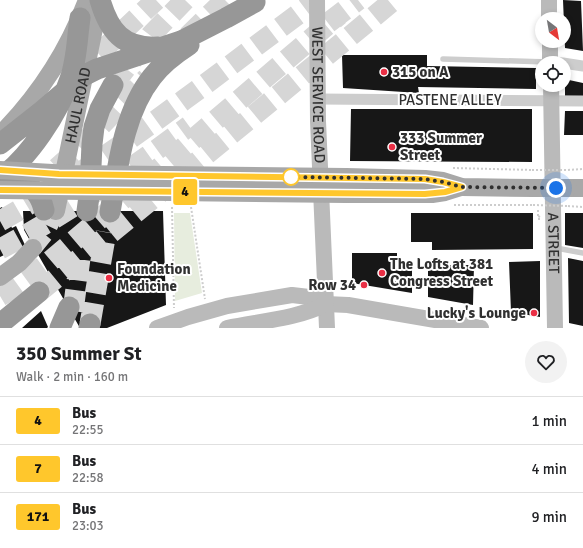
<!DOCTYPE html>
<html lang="en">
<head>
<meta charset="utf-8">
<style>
	body { margin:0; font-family:Signika,sans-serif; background:#f2f2f2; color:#202124; height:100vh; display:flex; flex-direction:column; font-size:15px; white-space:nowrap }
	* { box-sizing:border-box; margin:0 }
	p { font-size:13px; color:#757577 }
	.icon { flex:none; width:22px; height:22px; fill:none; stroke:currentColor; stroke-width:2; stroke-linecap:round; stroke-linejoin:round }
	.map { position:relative; height:328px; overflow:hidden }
	.details { display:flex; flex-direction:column; background:#fff; flex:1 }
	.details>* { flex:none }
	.badge { padding:0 8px; border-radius:3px; font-size:14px; line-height:26px }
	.needle { width:26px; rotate:149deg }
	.tools { position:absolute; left:535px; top:12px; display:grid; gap:8px }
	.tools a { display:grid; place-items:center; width:36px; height:36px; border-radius:50%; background:#fff; box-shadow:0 2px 6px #0003; font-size:20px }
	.you { position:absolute; width:20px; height:20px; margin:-10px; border:3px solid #fff; border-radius:50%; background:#1a73e8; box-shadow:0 0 0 6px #1a73e833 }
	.map>.badge { position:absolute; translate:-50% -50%; box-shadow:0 0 0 2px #fff }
	.round { display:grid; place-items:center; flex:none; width:42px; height:42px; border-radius:21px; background:#f2f2f2 }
	.headline { display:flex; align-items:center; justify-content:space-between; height:68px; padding:0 16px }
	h1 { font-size:19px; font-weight:700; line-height:30px }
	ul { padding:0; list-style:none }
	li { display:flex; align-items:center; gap:12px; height:48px; padding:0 16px; border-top:1px solid #e0e0e0 }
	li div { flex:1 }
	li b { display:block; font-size:15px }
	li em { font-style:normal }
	li .badge { min-width:44px; font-weight:700; text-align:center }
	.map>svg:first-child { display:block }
	.green { fill:#e7edde }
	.building { fill:#171717 }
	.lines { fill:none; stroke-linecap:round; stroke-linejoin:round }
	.primary-tunnel { stroke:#d6d6d6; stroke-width:18; stroke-dasharray:18 9; stroke-linecap:butt }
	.highway-tunnel { stroke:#d6d6d6; stroke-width:21; stroke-dasharray:21 10; stroke-linecap:butt }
	.path { stroke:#cdcdcd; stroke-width:2; stroke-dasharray:2 2; stroke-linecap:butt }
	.lane { stroke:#cdcdcd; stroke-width:5.5 }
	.street { stroke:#cdcdcd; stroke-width:11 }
	.secondary { stroke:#bababa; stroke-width:16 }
	.primary { stroke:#a8a8a8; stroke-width:18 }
	.highway { stroke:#979797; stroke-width:21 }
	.path-bridge { stroke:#cdcdcd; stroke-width:2; stroke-dasharray:2 2; stroke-linecap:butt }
	.primary-bridge { stroke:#a8a8a8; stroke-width:18 }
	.line-casing { stroke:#fff; stroke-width:9 }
	.line { stroke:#ffc72c; stroke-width:6 }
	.walk { stroke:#303030; stroke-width:4; stroke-dasharray:0 7.2 }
	.poi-dot { fill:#ea2f45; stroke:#fff; stroke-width:1.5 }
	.stop-dot { fill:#fff; stroke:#ffc72c; stroke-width:2 }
	.labels { text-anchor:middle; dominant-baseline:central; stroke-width:4; stroke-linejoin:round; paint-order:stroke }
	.poi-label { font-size:15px; font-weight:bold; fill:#303030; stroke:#fff; text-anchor:start }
	.street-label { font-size:15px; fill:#303030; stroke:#fff }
</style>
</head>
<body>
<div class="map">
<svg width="583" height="328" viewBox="0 0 583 328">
	<rect width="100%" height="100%" fill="#fff"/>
	<!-- green -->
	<path class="green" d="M174 213H190L202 293 175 301Z"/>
	<!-- building -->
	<path class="building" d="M563 0 581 1 583 51 565 48Z
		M342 55H427V66L536 68V89L418 87 419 93 343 88Z
		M270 61H274V77L270 76Z
		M569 80 583 83V96H565V83Z
		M351 109H532V162L350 161Z
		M565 111H583V135H564Z
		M2 207 12 228 16 226 25 245 0 257V208Z
		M23 211H163L166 305 107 328H80L24 230Z
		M411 213H533V249L432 250V242H411Z
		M565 213H583V248L565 245Z
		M352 253H397V264L412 263V293L352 283Z
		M568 258 583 261V326L569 323Z
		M540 261V317L511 312 509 262Z
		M428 265H474L473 305 428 297Z
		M41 311 48 327 47 328H22Z"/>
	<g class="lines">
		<!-- primary-tunnel -->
		<path class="primary-tunnel" d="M33 248 46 232 56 211"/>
		<!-- highway-tunnel -->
		<path class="highway-tunnel" d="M328 23 358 0
			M188 36 225 0
			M76 75 156 0
			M113 85 151 35 185 0
			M57 168 76 151 147 78
			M0 221C113 158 214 77 317 0
			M0 249C67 214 128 171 189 126
			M39 292 394 0
			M0 296 15 287 48 263 339 15
			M73 311 81 251
			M90 324 106 232"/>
		<!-- path -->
		<path class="path" d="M453 168 532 170
			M568 170 583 169
			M454 205H533
			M568 206 583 207
			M172 207 174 308
			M191 207 205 299
			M538 216V210"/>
		<!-- lane -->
		<path class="lane" d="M443 59 548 62
			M556 248 583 253"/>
		<!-- street -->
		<path class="street" d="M550 62 563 63 583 66
			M318 99 583 101"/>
		<!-- secondary -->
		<g class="secondary">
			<path id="s1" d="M317 0 318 121 327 328"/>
			<path d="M549 0V19"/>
			<path d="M550 41V63"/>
			<path id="s2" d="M551 85 555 328"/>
			<path d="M157 328 188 317 227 306 292 295 309 297 326 304 348 305 481 328"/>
			<path d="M227 328C260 321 296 319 326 304"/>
		</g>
		<!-- primary -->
		<g class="primary">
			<path d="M2 133C40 94 68 51 87 0"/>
			<path d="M346 177 425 179 443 181 462 187 533 188"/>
			<path d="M568 188H583"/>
			<path d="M346 194H432L445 192 461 187"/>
			<path id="s3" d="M56 211 100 0"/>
			<path d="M0 277 19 263 33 248"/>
		</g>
		<!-- highway -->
		<path class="highway" d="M100 0C109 31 123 49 158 47
			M0 144 42 111 76 82 85 75 97 69 181 41 226 18 255 2
			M0 178C29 158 59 112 70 79 77 60 77 38 80 18
			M20 182C34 186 41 197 44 210
			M87 211 90 189 92 144 94 127 100 109 113 85
			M110 212C118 167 123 114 152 77 162 64 175 54 189 45
			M0 324 39 292
			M60 328 69 307
			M89 328 90 324"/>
		<!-- path-bridge -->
		<path class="path-bridge" d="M532 170H568
			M533 205 568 206
			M538 219H540V217L538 216"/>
		<!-- primary-bridge -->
		<path class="primary-bridge" d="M0 170 70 174 346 177
			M533 188H568
			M0 190 346 194"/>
	</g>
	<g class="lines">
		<!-- line casing -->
		<g class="line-casing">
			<path id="line" d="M0 170 59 174 425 179 443 182 462 187 445 192 425 194 0 190"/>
		</g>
		<!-- line -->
		<use href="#line" class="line"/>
		<!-- walk -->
		<path class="walk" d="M291 177 425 179 443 182 462 187 556 188"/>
	</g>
	<!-- markers -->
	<g class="poi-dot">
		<circle cx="384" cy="72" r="4"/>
		<circle cx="392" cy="147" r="4"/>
		<circle cx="382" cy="273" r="4"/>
		<circle cx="109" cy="278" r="4"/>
		<circle cx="364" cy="285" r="4"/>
		<circle cx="534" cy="313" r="4"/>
	</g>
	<circle class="stop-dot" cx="291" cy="177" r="8"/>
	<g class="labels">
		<!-- poi labels -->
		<g class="poi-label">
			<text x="392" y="72">315 on A</text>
			<text x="400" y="138">333 Summer<tspan x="400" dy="17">Street</tspan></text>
			<text x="390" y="264">The Lofts at 381<tspan x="390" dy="17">Congress Street</tspan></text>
			<text x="117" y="269">Foundation<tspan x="117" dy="17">Medicine</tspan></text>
			<text x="356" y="285" text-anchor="end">Row 34</text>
			<text x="526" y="313" text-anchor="end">Lucky's Lounge</text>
		</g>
		<!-- street labels -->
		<g class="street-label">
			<text stroke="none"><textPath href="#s1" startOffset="95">WEST SERVICE ROAD</textPath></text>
			<text x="450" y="100">PASTENE ALLEY</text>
			<text stroke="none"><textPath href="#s3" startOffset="108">HAUL ROAD</textPath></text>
			<text stroke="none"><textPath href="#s2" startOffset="158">A STREET</textPath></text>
		</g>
	</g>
</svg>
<div class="tools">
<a><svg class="needle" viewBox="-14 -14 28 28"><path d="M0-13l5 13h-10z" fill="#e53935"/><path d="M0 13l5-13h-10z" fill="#757577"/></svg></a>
<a><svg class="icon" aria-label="locate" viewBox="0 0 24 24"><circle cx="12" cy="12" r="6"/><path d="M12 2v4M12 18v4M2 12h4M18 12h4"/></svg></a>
</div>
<div class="you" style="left:556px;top:188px"></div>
<b class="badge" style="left:185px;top:192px;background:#ffc72c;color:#111">4</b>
</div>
<section class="details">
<div class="headline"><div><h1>350 Summer St</h1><p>Walk · 2 min · 160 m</p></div><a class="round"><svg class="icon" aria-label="heart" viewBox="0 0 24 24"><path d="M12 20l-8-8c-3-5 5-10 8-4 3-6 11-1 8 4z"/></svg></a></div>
<ul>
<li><span class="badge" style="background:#ffc72c;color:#111">4</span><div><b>Bus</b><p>22:55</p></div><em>1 min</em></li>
<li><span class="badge" style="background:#ffc72c;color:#111">7</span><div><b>Bus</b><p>22:58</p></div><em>4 min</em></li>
<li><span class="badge" style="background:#ffc72c;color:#111">171</span><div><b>Bus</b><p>23:03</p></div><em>9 min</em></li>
</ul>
</section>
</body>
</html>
